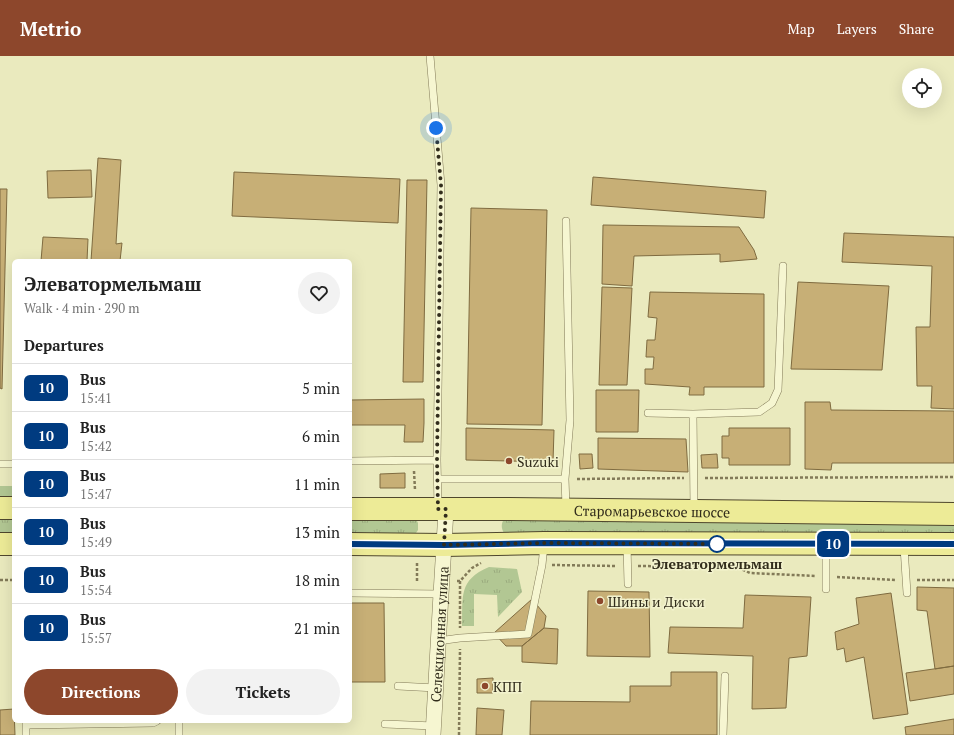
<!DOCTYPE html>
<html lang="en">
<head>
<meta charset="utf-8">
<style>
	body { margin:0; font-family:"PT Serif",serif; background:#f2f2f2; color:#222; height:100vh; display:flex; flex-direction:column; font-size:15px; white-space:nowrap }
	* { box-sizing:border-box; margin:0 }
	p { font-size:13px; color:#767676 }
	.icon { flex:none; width:22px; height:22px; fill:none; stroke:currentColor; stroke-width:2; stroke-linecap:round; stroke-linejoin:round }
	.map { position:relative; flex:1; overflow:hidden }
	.sheet { position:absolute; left:12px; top:203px; width:340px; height:464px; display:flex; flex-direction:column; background:#fff; border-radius:6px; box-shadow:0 4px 16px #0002 }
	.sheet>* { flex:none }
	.badge { padding:0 8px; border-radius:6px; font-size:14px; line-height:26px }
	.fabs { position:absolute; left:902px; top:12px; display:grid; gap:8px }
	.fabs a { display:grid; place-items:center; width:40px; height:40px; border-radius:50%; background:#fff; box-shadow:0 4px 16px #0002; font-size:20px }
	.you { position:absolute; width:20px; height:20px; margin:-10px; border:3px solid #fff; border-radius:50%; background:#1a73e8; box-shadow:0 0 0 6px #1a73e833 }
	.map>.badge { position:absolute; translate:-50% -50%; box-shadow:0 0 0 2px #fff }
	h2 { padding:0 12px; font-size:15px; line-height:36px }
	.round { display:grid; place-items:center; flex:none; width:42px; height:42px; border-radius:21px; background:#f2f2f2 }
	.overview { display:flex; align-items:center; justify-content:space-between; height:68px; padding:0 12px }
	h1 { font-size:19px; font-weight:700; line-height:30px }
	.action { display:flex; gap:8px; margin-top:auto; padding:8px 12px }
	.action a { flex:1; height:46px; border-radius:24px; background:#8d472c; color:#fff; font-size:16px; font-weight:700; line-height:46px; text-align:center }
	.action a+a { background:#f2f2f2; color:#222 }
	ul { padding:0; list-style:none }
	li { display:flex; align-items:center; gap:12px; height:48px; padding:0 12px; border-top:1px solid #e0e0e0 }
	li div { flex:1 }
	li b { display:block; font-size:15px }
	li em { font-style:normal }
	li .badge { min-width:44px; font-weight:700; text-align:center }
	header { display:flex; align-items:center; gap:24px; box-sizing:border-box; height:56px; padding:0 20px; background:#8d472c; color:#fff }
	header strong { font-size:19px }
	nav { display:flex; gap:22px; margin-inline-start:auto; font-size:14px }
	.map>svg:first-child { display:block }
	.grass { fill:url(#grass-tufts) }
	.building { fill:#c7af76; stroke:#7f6b40 }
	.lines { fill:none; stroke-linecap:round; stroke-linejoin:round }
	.lane-casing { stroke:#827a58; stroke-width:8 }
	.street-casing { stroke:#827a58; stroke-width:16 }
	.primary-casing { stroke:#4f472d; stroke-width:24 }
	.path { stroke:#827a58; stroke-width:2.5; stroke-dasharray:3 2; stroke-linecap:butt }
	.lane { stroke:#f6f6d1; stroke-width:7 }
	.street { stroke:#f6f6d1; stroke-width:15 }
	.primary { stroke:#edeb97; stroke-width:22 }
	.line-casing { stroke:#fff; stroke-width:9 }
	.line { stroke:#003b80; stroke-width:6 }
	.walk { stroke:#322d1c; stroke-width:4; stroke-dasharray:0 7.2 }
	.poi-dot { fill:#8d472c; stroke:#f2f2cd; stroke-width:1.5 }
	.stop-dot { fill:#fff; stroke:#003b80; stroke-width:2 }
	.labels { text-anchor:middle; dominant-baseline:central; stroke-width:3; stroke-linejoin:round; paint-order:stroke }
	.poi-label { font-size:14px; fill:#322d1c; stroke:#f2f2cd; text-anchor:start }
	.street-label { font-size:14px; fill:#322d1c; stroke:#f2f2cd }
	.stop-label { font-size:14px; font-weight:bold; fill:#322d1c; stroke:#f2f2cd }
</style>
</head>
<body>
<header>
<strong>Metrio</strong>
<nav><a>Map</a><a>Layers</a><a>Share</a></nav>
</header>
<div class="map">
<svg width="954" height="679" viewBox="0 0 954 679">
	<defs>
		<pattern id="grass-tufts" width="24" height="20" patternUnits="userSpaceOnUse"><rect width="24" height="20" fill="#b2c793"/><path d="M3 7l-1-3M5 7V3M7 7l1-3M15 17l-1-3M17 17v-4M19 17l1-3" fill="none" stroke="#9aab7e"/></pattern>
	</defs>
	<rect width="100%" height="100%" fill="#eaeabe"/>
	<!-- grass -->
	<path class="grass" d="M0 430H14V441H0Z
		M0 463H14V477H0Z
		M350 463H416L418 467V474L416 477H350Z
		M504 463 954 466V479L504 477C501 472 501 468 504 463Z
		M489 511 517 513 522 536 498 561 497 539 474 538V570H462C463 541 458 524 489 511Z"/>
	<!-- building -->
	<path class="building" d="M98 102 121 104 116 188 122 187 120 205H91Z
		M91 114 92 141 48 142 47 115Z
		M234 116 400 123 398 167 232 160Z
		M593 121 766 135 764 162 591 149Z
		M407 124H427L423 326H403Z
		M0 133H7L2 333 0 332Z
		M471 152 547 154 542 369 467 368Z
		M603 169 739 171 754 194 757 203 720 206V198L634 200 632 230 602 228Z
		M844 177 954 181V353L931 352 932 330H917L916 271H930L932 210 842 206Z
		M43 181 88 183 87 205H41Z
		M798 226 889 230 882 314 791 313Z
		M602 231 632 232 627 329H599Z
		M650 236 764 238V331H704V339H689L690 331 645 328V313H653L654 301H646L647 284H655L657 262 648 261Z
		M596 334H639L638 376H596Z
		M424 343V367L423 386H404L405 369H350V344Z
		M805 346H830L831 354 954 355V407H832L831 414 805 413Z
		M466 372 554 374 553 406 466 404Z
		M729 372H790V409H729V402H722V380H729Z
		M598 382 686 383 688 416 598 413Z
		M579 398H592L593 412 580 413Z
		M717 398 718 412H702L701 399Z
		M405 417V432H380V418Z
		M917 531 954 532V610L935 613 927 555 917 554Z
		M588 535 649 536 650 601 587 600Z
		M891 537 908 658 873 663 864 601 846 606 844 592 837 594 835 576 859 568 856 542Z
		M745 539 811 541 807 600 789 602 786 652 752 653 753 600 668 597 670 571 743 572Z
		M532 543 546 560 544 572 522 590H506L494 577Z
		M350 547H384L385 626H350Z
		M544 572 558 573 557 608 522 606V590Z
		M954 610V638L910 645 906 617Z
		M671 616H717V679H530L531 645 630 646V630H671Z
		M493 622V637H477V623Z
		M477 652 504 654 502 679H476Z
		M14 653 15 679H0V654Z
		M954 663V679H906L905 671Z"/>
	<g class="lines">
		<!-- lane casing -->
		<g class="lane-casing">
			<path id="lane" d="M430 0 441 129 437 404
				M648 357 693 358
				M350 405 437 404 438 451
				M0 408H14
				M438 423H565L566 451
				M565 423 570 364 566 165
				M694 453 693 358 759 356 772 347 778 334 783 210
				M627 489 628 528
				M826 490V533
				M904 491 907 537
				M350 537 441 538
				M438 585 460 582 528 578 542 509 544 489
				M398 630 436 632
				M26 665V679
				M179 665V679
				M385 668 434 670
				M26 669 153 667 157 665
				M723 679 725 620"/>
		</g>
		<!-- street casing -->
		<g class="street-casing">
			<g id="street">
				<path id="s1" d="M433 679 441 538 444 489 446 453"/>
			</g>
		</g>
		<!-- primary casing -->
		<g class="primary-casing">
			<g id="primary">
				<path d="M0 452H14"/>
				<path id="s2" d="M350 453H510L954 458"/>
				<path d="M0 488H14"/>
				<path d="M350 488 444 489 544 487 954 488"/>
			</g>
		</g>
		<!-- path -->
		<path class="path" d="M414 415 415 434
			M705 422 954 421
			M577 423 684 422
			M417 507V525
			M552 509 617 510
			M638 510 737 511 750 517 816 520
			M837 521 896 524
			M0 524H14
			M917 524H954
			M457 525H460L472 512 481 507
			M460 525V572
			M459 679 460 593"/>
		<!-- lane -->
		<use href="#lane" class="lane"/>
		<!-- street -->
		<use href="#street" class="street"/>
		<!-- primary -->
		<use href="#primary" class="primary"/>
	</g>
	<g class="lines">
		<!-- line casing -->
		<g class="line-casing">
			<path id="line" d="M350 488 444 489 544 487 954 488"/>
		</g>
		<!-- line -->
		<use href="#line" class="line"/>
		<!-- walk -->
		<path class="walk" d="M436 72 441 129 437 404 438 453H446L444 489 544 487 719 488H717"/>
	</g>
	<!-- markers -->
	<g class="poi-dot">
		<circle cx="509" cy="405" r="4"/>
		<circle cx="600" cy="545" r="4"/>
		<circle cx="485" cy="630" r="4"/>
	</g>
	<circle class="stop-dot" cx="717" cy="488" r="8"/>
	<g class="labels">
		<!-- poi labels -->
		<g class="poi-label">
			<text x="517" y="405">Suzuki</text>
			<text x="608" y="545">Шины и Диски</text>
			<text x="493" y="630">КПП</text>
		</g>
		<!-- street labels -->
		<g class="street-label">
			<text stroke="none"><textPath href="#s2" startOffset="302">Старомарьевское шоссе</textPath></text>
			<text stroke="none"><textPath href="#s1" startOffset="101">Селекционная улица</textPath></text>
		</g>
		<!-- stop labels -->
		<g class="stop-label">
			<text x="717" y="507">Элеватормельмаш</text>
		</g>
	</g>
</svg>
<div class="fabs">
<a><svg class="icon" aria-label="locate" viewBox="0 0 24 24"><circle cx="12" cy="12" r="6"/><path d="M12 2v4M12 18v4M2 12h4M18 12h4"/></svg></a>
</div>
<div class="you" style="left:436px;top:72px"></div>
<b class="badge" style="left:833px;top:488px;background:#003b80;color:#fff">10</b>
<section class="sheet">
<div class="overview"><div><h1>Элеватормельмаш</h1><p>Walk · 4 min · 290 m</p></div><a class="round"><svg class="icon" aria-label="heart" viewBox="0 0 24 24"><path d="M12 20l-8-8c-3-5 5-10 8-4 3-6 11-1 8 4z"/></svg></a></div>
<h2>Departures</h2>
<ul>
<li><span class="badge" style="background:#003b80;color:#fff">10</span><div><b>Bus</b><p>15:41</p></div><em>5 min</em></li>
<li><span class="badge" style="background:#003b80;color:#fff">10</span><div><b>Bus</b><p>15:42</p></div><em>6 min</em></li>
<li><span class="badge" style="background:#003b80;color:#fff">10</span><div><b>Bus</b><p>15:47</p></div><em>11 min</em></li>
<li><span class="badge" style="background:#003b80;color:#fff">10</span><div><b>Bus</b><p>15:49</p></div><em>13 min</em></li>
<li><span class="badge" style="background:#003b80;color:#fff">10</span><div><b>Bus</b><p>15:54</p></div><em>18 min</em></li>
<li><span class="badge" style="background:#003b80;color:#fff">10</span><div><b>Bus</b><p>15:57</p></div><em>21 min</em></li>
</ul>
<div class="action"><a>Directions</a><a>Tickets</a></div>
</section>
</div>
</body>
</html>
